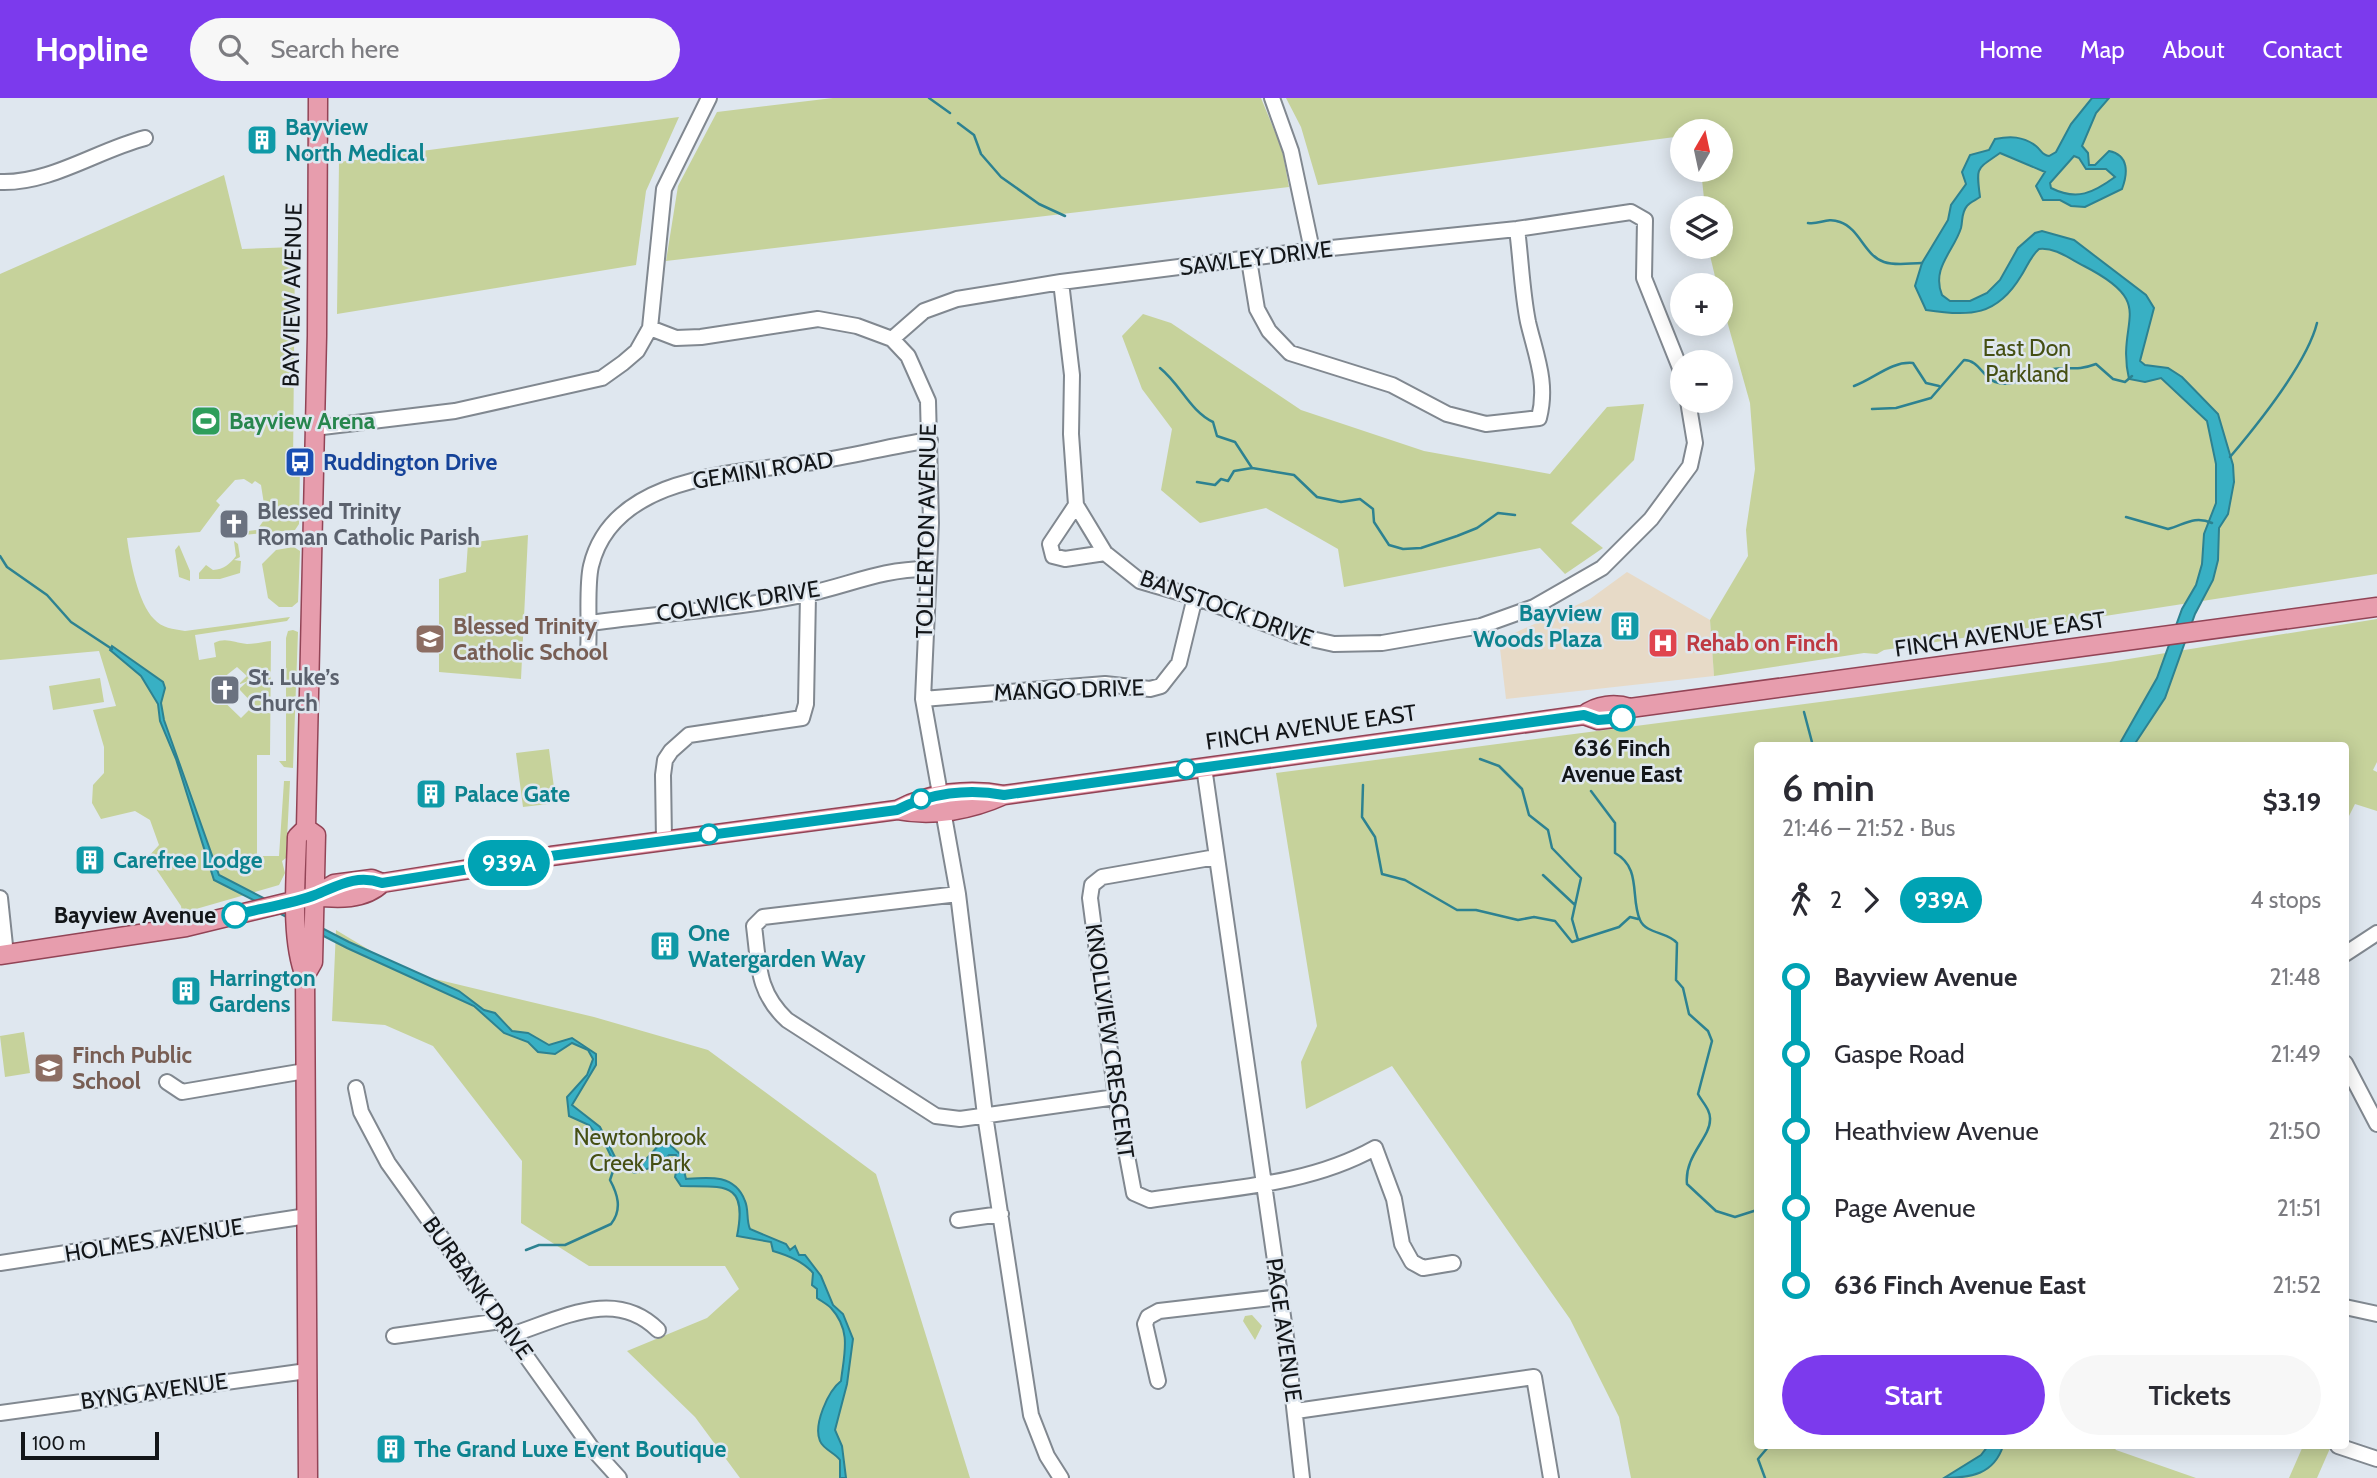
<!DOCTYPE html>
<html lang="en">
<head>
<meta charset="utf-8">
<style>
	body { margin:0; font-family:Cabin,sans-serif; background:#f7f7f7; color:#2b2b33; height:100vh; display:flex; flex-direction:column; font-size:26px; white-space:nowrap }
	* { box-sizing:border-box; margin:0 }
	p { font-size:23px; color:#7c7c81 }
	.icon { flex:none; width:38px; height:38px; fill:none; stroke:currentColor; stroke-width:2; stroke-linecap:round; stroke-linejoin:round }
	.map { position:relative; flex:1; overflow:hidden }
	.sheet { position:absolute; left:1754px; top:644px; width:595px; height:707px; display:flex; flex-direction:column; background:#fff; border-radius:7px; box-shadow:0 4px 18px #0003 }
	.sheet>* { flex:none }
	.badge { padding:0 14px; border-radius:23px; font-size:24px; line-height:46px }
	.needle { width:46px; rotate:9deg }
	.controls { position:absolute; left:1670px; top:21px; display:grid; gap:14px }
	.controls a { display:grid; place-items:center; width:63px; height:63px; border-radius:50%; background:#fff; box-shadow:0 4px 18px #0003; font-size:35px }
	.scale { position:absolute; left:21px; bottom:18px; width:138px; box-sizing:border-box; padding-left:7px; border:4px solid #131619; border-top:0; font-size:19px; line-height:24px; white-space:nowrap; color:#131619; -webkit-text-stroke:5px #dfe7ef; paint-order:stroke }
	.map>.badge { position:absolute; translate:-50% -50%; box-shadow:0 0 0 4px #fff }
	.legs { display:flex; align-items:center; gap:10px; height:77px; padding:0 28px; font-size:23px }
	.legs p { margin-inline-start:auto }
	.overview { display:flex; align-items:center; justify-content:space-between; height:119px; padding:0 28px }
	h1 { font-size:38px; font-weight:600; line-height:52px }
	.cta { display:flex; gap:14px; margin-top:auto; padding:14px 28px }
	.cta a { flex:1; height:80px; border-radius:42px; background:#7c3aed; color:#fff; font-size:28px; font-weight:600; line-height:80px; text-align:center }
	.cta a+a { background:#f7f7f7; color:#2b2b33 }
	ul { padding:0 28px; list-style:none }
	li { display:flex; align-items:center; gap:24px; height:77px; font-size:26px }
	li i { display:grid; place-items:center; width:10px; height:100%; margin:0 9px; background:currentColor }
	li i::after { content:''; width:18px; height:18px; margin:-9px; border:5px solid; border-radius:50%; background:#fff }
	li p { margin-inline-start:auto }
	li:first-child i { background:linear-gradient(#0000 50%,currentColor 0) }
	li:last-child i { background:linear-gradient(currentColor 50%,#0000 0) }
	header { display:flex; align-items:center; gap:42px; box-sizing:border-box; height:98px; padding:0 35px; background:#7c3aed; color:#fff }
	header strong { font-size:33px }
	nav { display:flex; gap:38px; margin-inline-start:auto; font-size:24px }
	.search { width:490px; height:63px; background:#f7f7f7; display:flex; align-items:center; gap:18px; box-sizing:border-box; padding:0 24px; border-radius:38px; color:#7c7c81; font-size:26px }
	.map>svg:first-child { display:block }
	.commercial { fill:#e7dac7 }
	.green { fill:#c6d29b; fill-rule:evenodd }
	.water { fill:#38b0c4; stroke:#2d8291; stroke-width:2; fill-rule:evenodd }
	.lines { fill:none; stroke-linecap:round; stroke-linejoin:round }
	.stream { stroke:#2d8291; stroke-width:2.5 }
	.minor-casing { stroke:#818890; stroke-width:18 }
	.major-casing { stroke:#924456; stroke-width:21 }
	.minor { stroke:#fff; stroke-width:14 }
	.major { stroke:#e79dad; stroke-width:18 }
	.line-1-casing { stroke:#fff; stroke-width:16 }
	.line-1 { stroke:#00a3b4; stroke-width:10 }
	.stop-1-dot { fill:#fff; stroke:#00a3b4; stroke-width:3.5 }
	.labels { text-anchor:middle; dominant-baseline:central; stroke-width:5; stroke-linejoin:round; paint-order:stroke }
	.culture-label { font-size:23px; font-weight:bold; fill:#0d838f; stroke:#dfe7ef; text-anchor:start }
	.street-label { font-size:23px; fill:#131619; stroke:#dfe7ef }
	.park-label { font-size:23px; fill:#454f13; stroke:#dfe7ef }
	.leisure-label { font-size:23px; font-weight:bold; fill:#27864d; stroke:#dfe7ef; text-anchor:start }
	.transit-label { font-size:23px; font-weight:bold; fill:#164399; stroke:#dfe7ef; text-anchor:start }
	.worship-label { font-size:23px; font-weight:bold; fill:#5b616d; stroke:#dfe7ef; text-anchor:start }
	.education-label { font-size:23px; font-weight:bold; fill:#785e54; stroke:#dfe7ef; text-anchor:start }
	.health-label { font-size:23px; font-weight:bold; fill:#be3a42; stroke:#dfe7ef; text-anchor:start }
	.stop-label { font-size:23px; font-weight:bold; fill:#131619; stroke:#dfe7ef }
</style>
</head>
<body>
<header>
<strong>Hopline</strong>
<div class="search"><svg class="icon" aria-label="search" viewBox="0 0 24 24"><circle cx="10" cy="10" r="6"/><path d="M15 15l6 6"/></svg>Search here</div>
<nav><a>Home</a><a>Map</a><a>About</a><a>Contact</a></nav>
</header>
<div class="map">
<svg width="2377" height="1380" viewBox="0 0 2377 1380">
	<rect width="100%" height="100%" fill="#dfe7ef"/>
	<!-- commercial -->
	<path class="commercial" d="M1627 474 1710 522 1714 578 1506 601 1499 542 1590 501Z"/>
	<!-- green -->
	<path class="green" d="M833 0H1261L1282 51 1289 89 666 163 678 88 717 14Z
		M1286 0H2377V476L1884 552 1877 556 1864 555 1714 578 1710 522 1748 458 1746 432 1755 371 1750 305 1720 198V187H1717L1708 149H1720V110H1705L1701 72H1720V33H1682V38L1318 87 1301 29Z
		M679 19 646 93 636 167 337 216 339 64Z
		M224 77 242 151 295 149 293 368H300L299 426 295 432 244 437 240 434 257 432 266 419 261 387 255 383 252 386 244 381 235 382 216 403 220 407 200 434 127 440C130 462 138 505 154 521 162 530 173 531 185 533L290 519 287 523 195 537 199 562 216 559 214 545C226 539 234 545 247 546 254 546 263 544 271 543L270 657H257V758H279L284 683H290L286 760 282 763 285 775 279 787 182 815 181 808 148 759 159 747 150 722 135 713 101 721 92 705 93 687 104 675V649L93 612 116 608 99 553 0 562V176ZM237 569 247 578 238 587 248 583 239 591 254 607 241 620 214 594 223 580Z
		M1143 216 1171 225 1301 312 1424 353 1550 376 1607 309 1644 306 1634 362 1571 425 1603 450 1565 476 1540 450 1344 489 1338 451 1266 410 1200 425 1161 392 1172 331 1142 291 1122 238Z
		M528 437 521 581 439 574V481L466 474 468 445Z
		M234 443 238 446 240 459 234 462 241 463 240 475 220 481H199V475L206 467 213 472C224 471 229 467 236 458Z
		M179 447 190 473V483L179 479 175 452Z
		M294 449 300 453 298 504 292 509H279L268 500 262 466 276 452Z
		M2377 521V664L2373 672 2377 674V713L2355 706 2345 726V648H1757V1348H2113L2116 1352 2196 1380H1631L1619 1319 1570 1221 1392 968 1306 1011 1301 964 1317 928 1276 675 1858 599 2110 564Z
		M293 532 298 534 293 670 284 669 279 663H286V540L288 533Z
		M100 580 104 604 53 612 49 588Z
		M549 651 556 705 523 709 516 655Z
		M336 832 406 874 594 919 708 952 876 1076 970 1380H740L695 1319 627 1253 707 1220 739 1191 725 1168H589L521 1125 522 1063 433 948 385 927 332 923Z
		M24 934 30 975 5 979 0 938Z
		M1252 1217 1262 1228 1255 1242 1243 1223 1245 1218Z
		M2303 1348H2331L2317 1380H2289Z"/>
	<!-- water -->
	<path class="water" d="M2092 0H2109L2096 15 2082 48 2088 55 2089 67H2095L2109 53C2129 57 2128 75 2122 91L2085 109 2071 108 2060 102H2043L2036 88 2045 74 2000 55C1976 72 1976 68 1980 99 1976 102 1970 104 1967 108 1961 115 1963 122 1961 130 1954 153 1931 170 1942 197L1950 203H1970L1987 195 2000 182 2018 150 2035 135 2042 133 2074 142 2146 197 2154 210 2140 263 2145 267 2168 270 2182 279 2218 316 2233 367 2234 384 2228 416 2219 430 2218 462 2213 482 2195 516 2165 600 2134 647H2119L2157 580 2182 511 2196 487 2202 466 2204 436 2216 405V366L2207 323 2161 280 2145 284 2129 281C2115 221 2160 207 2084 168 2070 161 2055 149 2039 151 2030 159 2027 169 2021 178 1997 218 1970 219 1926 212L1915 188 1922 165 1948 122 1951 107 1966 86 1962 74 1970 57 1989 52 1995 41C2010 38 2023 38 2036 48 2042 53 2042 57 2049 58L2056 54 2071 26ZM2074 58 2079 60 2086 71H2106L2115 79C2093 95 2077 103 2051 90L2050 85Z
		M112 548 163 584 165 590 161 605 164 622 219 777 349 844 459 893 484 912 495 915 512 933 528 935 549 947 572 940 596 956V967L572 1007 600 1029 618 1065 633 1070 641 1067 659 1047 668 1045 680 1056 686 1081C709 1079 735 1076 745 1103 749 1112 746 1122 750 1131L786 1146 790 1152 795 1148 799 1157H805L821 1178 833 1207 843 1216 853 1241 847 1286 835 1332 842 1348 846 1380H840V1362C835 1355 823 1351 820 1343 813 1327 828 1293 841 1283 844 1256 852 1233 831 1210 827 1206 821 1203 817 1200V1191L812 1187 813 1175C803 1163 787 1157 773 1153L771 1144 737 1138C748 1083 725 1089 681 1088L675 1079 678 1064 676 1057H669L659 1067 635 1075 615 1067 607 1050 589 1027 569 1018 567 999 587 977 593 961 588 952 572 945 555 956 538 954 528 944 504 935 474 908 347 850 214 782 176 661 160 623 158 606 141 578 110 552Z
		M1988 1348H2003C1994 1376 1971 1380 1944 1380L1981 1357Z"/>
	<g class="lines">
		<!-- stream -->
		<path class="stream" d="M929 0 950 15
			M958 25 974 37 981 56 1001 79 1039 106 1065 118
			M1808 125C1820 127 1826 119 1840 124 1860 131 1864 157 1884 164 1896 168 1910 165 1922 165
			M1160 270C1181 287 1190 313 1213 324L1217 338 1235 344 1252 370
			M1854 288C1874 281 1891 263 1913 265L1926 285 1939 288
			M1872 311 1896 310 1931 300 1964 262C1980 262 1983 282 1999 285 2018 289 2035 273 2053 271 2072 268 2074 274 2096 266L2113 281 2125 284 2132 278
			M2230 359C2257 327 2307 265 2317 225
			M1197 384 1215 387 1221 381 1228 383 1234 373 1252 370 1294 377 1317 399 1341 404 1360 401 1373 411 1374 424 1389 447 1403 451 1421 450 1457 438 1477 430 1498 415 1515 417
			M2126 419 2168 431C2184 427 2194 417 2212 425
			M0 458 7 469 47 497 71 524 112 551
			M1804 614 1813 648
			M1480 661 1499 668 1522 691 1529 717 1548 732 1552 750 1581 780 1572 821 1578 842
			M1363 687 1362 719 1375 739 1382 776 1405 782 1457 812H1476L1518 822 1534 819 1555 823 1572 844 1619 829 1630 819 1638 821
			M1591 693 1615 725V755C1642 770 1630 800 1640 822 1646 836 1668 834 1677 845L1676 882 1683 890 1689 916 1708 933 1712 943 1698 996C1702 1004 1711 1012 1710 1022 1710 1040 1684 1058 1687 1086L1716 1113 1735 1119 1757 1112
			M1543 777 1575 807
			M526 1152 539 1147H565L611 1126C623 1111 617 1095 610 1082L615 1067
			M1765 1380 1758 1361 1769 1348"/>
		<!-- minor casing -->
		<g class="minor-casing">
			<path id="minor" d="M1272 0 1291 53 1312 152
				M0 84C50 86 98 52 145 40
				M1249 162 1257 211 1269 233 1290 255 1392 287 1447 316 1486 326 1539 320C1548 285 1536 258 1528 224 1522 194 1521 162 1517 131
				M1061 184 1072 277 1071 336 1076 407 1105 455 1140 483 1195 499 1298 538 1334 546 1382 545 1481 528 1534 509 1602 470 1651 421 1690 368 1695 345 1688 303
				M650 230 676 240 701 239 818 221 857 228 892 241 908 258 928 303 931 425 923 601 958 796 985 1017 1031 1317 1047 1358 1061 1380
				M892 241 924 213 957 201 1061 184 1312 152 1517 131 1631 114 1645 122 1644 180 1682 275
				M314 330 455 313 602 280 623 265 637 253 650 230 664 91 709 0
				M1076 407 1050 446 1053 458 1065 461 1105 455
				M591 525C662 515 737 511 807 496 850 487 881 471 927 471
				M588 553C590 529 586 489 591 468 613 375 741 375 814 364 853 358 891 348 930 342
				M923 601 1105 586 1150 591 1161 588 1179 565 1195 499
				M1204 669 1287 1246 1302 1380
				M664 742 663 677 665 662 671 653 689 637 802 620 806 606 808 496
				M1216 759 1102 779 1092 787 1090 800 1116 999 1134 1095 1150 1102C1226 1090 1307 1088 1375 1050L1394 1101 1402 1146 1412 1164 1423 1170 1453 1165
				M958 796 763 819 754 828C759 867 757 894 787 922L936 1018 960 1021 1116 999
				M0 800 6 857
				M2345 856 2377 835
				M2345 965 2377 1026
				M167 984 182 994 305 973
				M356 990 361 1014 388 1065 591 1349 619 1380
				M958 1122 1001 1116
				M0 1165 307 1118
				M2345 1209 2377 1216
				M511 1237C561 1221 615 1189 658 1232
				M394 1238 501 1223
				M1158 1283 1145 1226 1148 1219 1159 1213 1280 1199
				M1296 1313 1534 1279 1551 1380
				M0 1315 307 1273
				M2338 1348 2377 1361"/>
		</g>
		<!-- major casing -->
		<g class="major-casing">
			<path id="major" d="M1584 617C1597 607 1615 605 1630 610L2377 509
				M897 712C930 695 968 690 1004 697
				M314 798C337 801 365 802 382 785
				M0 857 186 829 314 798 334 786 372 781 382 785 551 758 897 712C933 719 971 712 1004 697L1584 617 1598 622 1622 619 1630 610
				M305 878 313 864 316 737 306 730
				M308 1380 305 878C290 840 296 780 297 739L306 730 317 238 318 0"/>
		</g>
		<!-- minor -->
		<use href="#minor" class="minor"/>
		<!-- major -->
		<use href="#major" class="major"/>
	</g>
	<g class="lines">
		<!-- line-1 casing -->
		<g class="line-1-casing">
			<path id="line-1" d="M235 817C258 811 295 805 315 797 338 788 356 776 382 785L551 758 897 712C930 695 968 690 1004 697L1584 617 1598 622 1622 620"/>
		</g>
		<!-- line-1 -->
		<use href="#line-1" class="line-1"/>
	</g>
	<!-- icons -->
	<defs>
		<g id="building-square" transform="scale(1.575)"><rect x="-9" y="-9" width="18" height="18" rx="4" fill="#0f9aa8" stroke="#dfe7ef"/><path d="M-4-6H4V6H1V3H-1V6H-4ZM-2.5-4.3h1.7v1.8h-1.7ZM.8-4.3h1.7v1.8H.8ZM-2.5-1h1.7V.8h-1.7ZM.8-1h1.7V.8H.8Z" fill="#fff"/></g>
		<g id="stadium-square" transform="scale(1.575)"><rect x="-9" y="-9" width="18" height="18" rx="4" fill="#2e9e5b" stroke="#dfe7ef"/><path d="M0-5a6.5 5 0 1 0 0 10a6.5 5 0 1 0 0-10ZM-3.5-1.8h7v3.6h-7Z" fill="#fff"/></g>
		<g id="bus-square" transform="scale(1.575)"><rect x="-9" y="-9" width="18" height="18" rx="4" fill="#1a4fb4" stroke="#dfe7ef"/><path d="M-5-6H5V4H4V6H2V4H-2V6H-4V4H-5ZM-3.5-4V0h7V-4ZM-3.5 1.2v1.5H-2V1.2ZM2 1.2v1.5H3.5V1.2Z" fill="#fff"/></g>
		<g id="church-square" transform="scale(1.575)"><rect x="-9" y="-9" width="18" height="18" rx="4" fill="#6b7280" stroke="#dfe7ef"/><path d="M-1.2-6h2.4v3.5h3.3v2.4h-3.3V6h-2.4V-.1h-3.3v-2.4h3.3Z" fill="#fff"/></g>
		<g id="school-square" transform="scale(1.575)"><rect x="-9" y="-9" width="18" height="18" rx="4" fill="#8d6e63" stroke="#dfe7ef"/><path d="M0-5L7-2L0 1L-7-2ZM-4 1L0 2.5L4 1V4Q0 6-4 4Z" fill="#fff"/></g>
		<g id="hospital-square" transform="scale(1.575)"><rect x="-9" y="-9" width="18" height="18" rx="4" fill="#e0444e" stroke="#dfe7ef"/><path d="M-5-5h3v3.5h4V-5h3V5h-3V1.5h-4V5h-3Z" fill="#fff"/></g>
	</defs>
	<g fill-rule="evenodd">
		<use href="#building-square" x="262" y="42"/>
		<use href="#stadium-square" x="206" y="323"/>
		<use href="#bus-square" x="300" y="364"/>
		<use href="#church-square" x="234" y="426"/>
		<use href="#building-square" x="1625" y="528"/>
		<use href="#school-square" x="430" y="541"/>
		<use href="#hospital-square" x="1663" y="545"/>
		<use href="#church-square" x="225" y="592"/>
		<use href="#building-square" x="431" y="696"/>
		<use href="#building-square" x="90" y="762"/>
		<use href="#building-square" x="665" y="848"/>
		<use href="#building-square" x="186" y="893"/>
		<use href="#school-square" x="49" y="970"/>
		<use href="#building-square" x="391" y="1351"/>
	</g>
	<!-- markers -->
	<g class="stop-1-dot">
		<circle cx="1622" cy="620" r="12"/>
		<circle cx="1186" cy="671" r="9"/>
		<circle cx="921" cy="701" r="9"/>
		<circle cx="709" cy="736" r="9"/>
		<circle cx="235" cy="817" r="12"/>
	</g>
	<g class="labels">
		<!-- culture labels -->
		<g class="culture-label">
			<text x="285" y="29">Bayview<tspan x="285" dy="26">North Medical</tspan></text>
			<text x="1602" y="515" text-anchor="end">Bayview<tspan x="1602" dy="26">Woods Plaza</tspan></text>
			<text x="454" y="696">Palace Gate</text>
			<text x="113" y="762">Carefree Lodge</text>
			<text x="688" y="835">One<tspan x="688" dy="26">Watergarden Way</tspan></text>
			<text x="209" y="880">Harrington<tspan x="209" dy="26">Gardens</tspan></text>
			<text x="414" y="1351">The Grand Luxe Event Boutique</text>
		</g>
		<!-- street labels -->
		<g class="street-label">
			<text transform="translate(1256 160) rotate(-7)">SAWLEY DRIVE</text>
			<text transform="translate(292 197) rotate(-89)">BAYVIEW AVENUE</text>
			<text transform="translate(763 372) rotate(-9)">GEMINI ROAD</text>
			<text transform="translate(926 433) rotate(-89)">TOLLERTON AVENUE</text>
			<text transform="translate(738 503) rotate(-9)">COLWICK DRIVE</text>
			<text transform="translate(1227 510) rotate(20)">BANSTOCK DRIVE</text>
			<text transform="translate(2000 536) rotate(-8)">FINCH AVENUE EAST</text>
			<text transform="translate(1069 592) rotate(-2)">MANGO DRIVE</text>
			<text transform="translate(1311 629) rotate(-8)">FINCH AVENUE EAST</text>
			<text transform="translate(1110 943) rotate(82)">KNOLLVIEW CRESCENT</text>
			<text transform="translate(154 1142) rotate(-9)">HOLMES AVENUE</text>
			<text transform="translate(478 1190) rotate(54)">BURBANK DRIVE</text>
			<text transform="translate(1284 1232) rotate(82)">PAGE AVENUE</text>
			<text transform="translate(154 1293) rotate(-8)">BYNG AVENUE</text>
		</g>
		<!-- park labels -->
		<g class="park-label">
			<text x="2027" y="250">East Don<tspan x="2027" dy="26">Parkland</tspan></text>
			<text x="640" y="1039">Newtonbrook<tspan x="640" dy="26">Creek Park</tspan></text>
		</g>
		<!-- leisure labels -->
		<g class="leisure-label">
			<text x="229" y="323">Bayview Arena</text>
		</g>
		<!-- transit labels -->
		<g class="transit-label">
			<text x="323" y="364">Ruddington Drive</text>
		</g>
		<!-- worship labels -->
		<g class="worship-label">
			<text x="257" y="413">Blessed Trinity<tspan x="257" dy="26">Roman Catholic Parish</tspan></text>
			<text x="248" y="579">St. Luke’s<tspan x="248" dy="26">Church</tspan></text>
		</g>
		<!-- education labels -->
		<g class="education-label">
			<text x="453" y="528">Blessed Trinity<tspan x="453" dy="26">Catholic School</tspan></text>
			<text x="72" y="957">Finch Public<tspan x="72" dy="26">School</tspan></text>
		</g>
		<!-- health labels -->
		<g class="health-label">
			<text x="1686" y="545">Rehab on Finch</text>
		</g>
		<!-- stop labels -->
		<g class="stop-label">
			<text x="1622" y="650">636 Finch<tspan x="1622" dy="26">Avenue East</tspan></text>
			<text x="216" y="817" text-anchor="end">Bayview Avenue</text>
		</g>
	</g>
</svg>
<div class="controls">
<a><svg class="needle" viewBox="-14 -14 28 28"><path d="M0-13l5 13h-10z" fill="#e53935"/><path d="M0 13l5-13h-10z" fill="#7c7c81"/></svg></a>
<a><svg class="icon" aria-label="layers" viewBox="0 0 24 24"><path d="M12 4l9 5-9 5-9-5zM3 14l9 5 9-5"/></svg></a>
<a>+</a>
<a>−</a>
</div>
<div class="scale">100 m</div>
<b class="badge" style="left:509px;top:765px;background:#00a3b4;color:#fff">939A</b>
<section class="sheet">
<div class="overview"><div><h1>6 min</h1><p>21:46 – 21:52 · Bus</p></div><b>$3.19</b></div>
<div class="legs"><svg class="icon" aria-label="walk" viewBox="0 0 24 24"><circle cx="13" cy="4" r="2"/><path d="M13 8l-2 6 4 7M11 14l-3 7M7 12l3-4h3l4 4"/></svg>2<svg class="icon" aria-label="forward" viewBox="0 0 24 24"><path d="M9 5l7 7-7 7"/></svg><b class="badge" style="background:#00a3b4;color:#fff">939A</b><p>4 stops</p></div>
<ul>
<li><i style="color:#00a3b4"></i><b>Bayview Avenue</b><p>21:48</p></li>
<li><i style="color:#00a3b4"></i><span>Gaspe Road</span><p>21:49</p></li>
<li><i style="color:#00a3b4"></i><span>Heathview Avenue</span><p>21:50</p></li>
<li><i style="color:#00a3b4"></i><span>Page Avenue</span><p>21:51</p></li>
<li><i style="color:#00a3b4"></i><b>636 Finch Avenue East</b><p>21:52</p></li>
</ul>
<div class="cta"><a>Start</a><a>Tickets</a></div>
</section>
</div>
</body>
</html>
